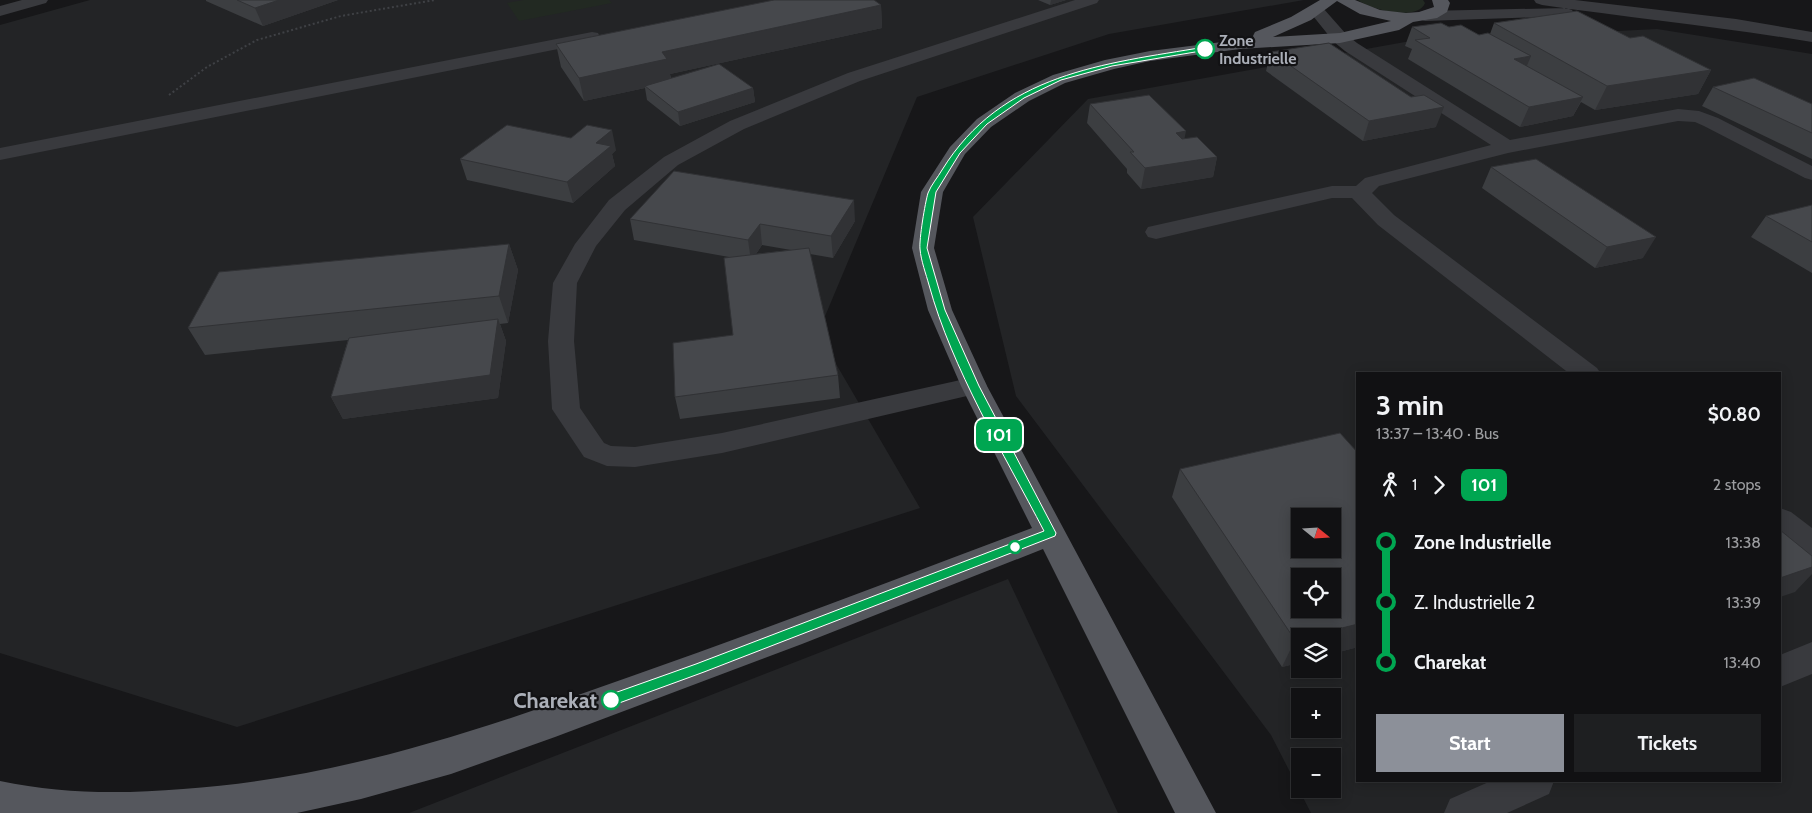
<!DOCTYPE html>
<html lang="en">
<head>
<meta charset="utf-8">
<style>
	body { margin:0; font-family:Cabin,sans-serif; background:#1e1f21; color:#f1f3f6; height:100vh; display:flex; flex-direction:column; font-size:19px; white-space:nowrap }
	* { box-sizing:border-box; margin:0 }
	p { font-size:16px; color:#9c9da0 }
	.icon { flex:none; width:28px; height:28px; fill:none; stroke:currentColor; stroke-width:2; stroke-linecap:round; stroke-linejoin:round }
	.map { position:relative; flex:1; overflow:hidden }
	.sheet { position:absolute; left:1356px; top:372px; width:425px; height:410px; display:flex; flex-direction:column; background:#111113; border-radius:0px; box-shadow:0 2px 12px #0003,0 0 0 1px #303133 }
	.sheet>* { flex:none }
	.badge { padding:0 10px; border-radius:8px; font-size:18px; line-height:32px }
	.needle { width:32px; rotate:108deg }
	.tools { position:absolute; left:1291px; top:508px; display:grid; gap:10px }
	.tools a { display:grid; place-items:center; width:50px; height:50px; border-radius:0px; background:#111113; box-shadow:0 2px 12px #0003,0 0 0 1px #303133; font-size:25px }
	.map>.badge { position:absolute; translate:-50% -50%; box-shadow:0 0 0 2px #fff }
	.legs { display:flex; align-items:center; gap:8px; height:55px; padding:0 20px; font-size:16px }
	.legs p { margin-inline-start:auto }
	.head { display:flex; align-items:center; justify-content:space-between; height:85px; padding:0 20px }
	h1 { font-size:28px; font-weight:700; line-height:38px }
	.cta { display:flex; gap:10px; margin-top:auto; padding:10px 20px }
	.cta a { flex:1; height:58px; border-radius:0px; background:#8c9099; color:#fff; font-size:20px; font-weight:700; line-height:58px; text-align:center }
	.cta a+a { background:#1e1f21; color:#f1f3f6 }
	ul { padding:0 20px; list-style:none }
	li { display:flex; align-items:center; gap:18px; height:60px; font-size:19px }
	li i { display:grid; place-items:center; width:8px; height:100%; margin:0 6px; background:currentColor }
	li i::after { content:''; width:12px; height:12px; margin:-6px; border:4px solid; border-radius:50%; background:#111113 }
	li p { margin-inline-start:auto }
	li:first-child i { background:linear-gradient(#0000 50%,currentColor 0) }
	li:last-child i { background:linear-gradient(currentColor 50%,#0000 0) }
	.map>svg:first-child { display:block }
	.built { fill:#232426; fill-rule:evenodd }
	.green { fill:#222922 }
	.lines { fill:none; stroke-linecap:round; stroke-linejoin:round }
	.path { stroke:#3f4145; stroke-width:2; stroke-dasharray:2 2.5; stroke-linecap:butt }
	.minor { fill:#393a3e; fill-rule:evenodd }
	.major { fill:#55575d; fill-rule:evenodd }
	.wall { fill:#3c3e41; fill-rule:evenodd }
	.shaded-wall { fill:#313235 }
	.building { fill:#46484c; stroke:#313235; fill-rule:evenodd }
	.line-1 { fill:#00a651; stroke:#fff }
	.stop-1-dot { fill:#fff; stroke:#00a651; stroke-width:2.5 }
	.labels { text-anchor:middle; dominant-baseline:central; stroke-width:4.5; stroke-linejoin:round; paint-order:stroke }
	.far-stop-label { font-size:16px; font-weight:bold; fill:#abafb8; stroke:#121214; text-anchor:start }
	.near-stop-label { font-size:22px; font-weight:bold; fill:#abafb8; stroke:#121214; text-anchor:end }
</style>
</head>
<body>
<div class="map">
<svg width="1812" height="813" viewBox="0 0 1812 813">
	<rect width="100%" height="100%" fill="#171719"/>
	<!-- built -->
	<path class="built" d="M90 0H1304L1109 34 917 97 818 333 920 508 237 727 0 653V25Z
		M1657 29 1812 54V813H1311L1271 735 1016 396 973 217 1088 99 1405 42ZM1358 374H1780V781H1358ZM1300 516H1332V549H1300ZM1300 576H1332V609H1300ZM1300 636H1332V669H1300ZM1300 696H1332V729H1300ZM1300 756H1332V789H1300Z
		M1008 579 1118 813H409Z"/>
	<!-- green -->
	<path class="green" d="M524 0H609L612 3 519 21 507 3Z
		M1358 0H1423L1425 3C1418 22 1369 9 1358 0Z"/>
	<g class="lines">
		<!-- path -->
		<path class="path" d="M169 95 207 67 257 40 341 16 435 0"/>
		<!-- minor -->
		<path class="minor" d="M22 0H48L46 3 0 16V6Z
			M1075 0H1099L1097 3 860 81 744 129 678 165 625 210 596 246 577 283 574 341 580 408 604 443 611 446 635 447 722 433 974 377 984 380 987 386 984 392 722 453 635 467 607 466 584 457 552 409 548 341 553 283 575 244 609 200 664 157 730 121 848 73Z
			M1534 0H1575L1736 19 1812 32V42C1722 27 1632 18 1542 5L1536 3Z
			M1317 6 1323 8 1346 34 1357 43 1510 140 1678 109 1699 111 1718 118 1812 166V180L1805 178 1704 126 1695 122 1678 121 1508 153 1379 186 1372 193 1394 215 1597 368 1601 374H1570L1378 225 1352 198H1332L1156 239 1148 237 1145 232 1148 227 1332 186H1356L1365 178 1491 145 1345 51 1334 42 1309 11 1311 8Z
			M1566 8 1572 10 1574 13 1572 16 1425 21 1419 19 1417 16 1419 13 1425 11Z
			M592 32 598 33 600 37 598 41 0 160V148Z
			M1780 508 1791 512 1812 528V557L1801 554 1780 537Z
			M1812 642V674L1780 687V655Z
			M1491 781H1554L1549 794 1507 813H1444L1450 799Z"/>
		<!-- major -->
		<path class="major" d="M1320 0H1355L1380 10 1406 13 1419 12 1434 7 1432 0H1448L1450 3 1447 12 1437 18 1413 22 1399 30 1340 43 1240 49 1150 61 1114 69 1065 83 1029 101 991 127 965 154 943 192 934 248 952 310 987 386 1216 813H1175L1043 549 802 644 555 737 451 774 361 799 297 813H0V781C61 794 121 794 183 789 342 778 483 729 632 676 766 629 899 578 1032 528L961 386 928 310 912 248 921 192 950 147 977 119 1015 93 1053 75 1105 60 1150 51 1254 38 1253 36 1255 32 1291 17ZM1337 1 1360 14 1391 21 1340 33 1273 37 1311 20Z"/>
	</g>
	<!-- wall -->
	<path class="wall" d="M206 0H338L263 26 206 1Z
		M1038 0H1066L1050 5Z
		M881 5 882 28 670 74 671 78 753 88 755 102 680 126 647 100 645 88 584 101 561 67 556 44Z
		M1494 23 1630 38 1711 70 1698 94 1595 110 1581 102 1573 116 1520 127 1408 59 1412 49 1405 46 1412 27H1449L1479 35 1490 34Z
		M1271 52 1436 127 1363 141 1266 71Z
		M1713 87 1812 104V159L1702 106Z
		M1090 104 1185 139 1217 157 1213 177 1141 189 1127 173V169L1087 123Z
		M616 150 612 154 615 166 573 203 467 180 460 159Z
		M1491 167 1643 258 1595 268 1482 188Z
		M1812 205V273L1751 237 1766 216Z
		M630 219 855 221 833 258 810 254 838 375 840 398 680 419 675 397 733 335 729 257 634 240ZM762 245 791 250 756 254Z
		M509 244 518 270 508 323 500 324 506 341 498 398 343 419 331 397 348 340 205 355 188 328Z
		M1180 469 1358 647 1282 667 1172 497Z"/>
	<!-- shaded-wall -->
	<path class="shaded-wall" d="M279 0H338L263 26 255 8Z
		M1051 0H1066L1050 5Z
		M881 5 882 28 670 74 671 82 645 86V88L584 101 579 78 662 52Z
		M1531 56 1523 75 1514 59Z
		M1711 70 1698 94 1595 110 1607 86Z
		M753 88 755 102 680 126 678 112Z
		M1583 97 1573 116 1520 127 1529 107Z
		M1444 107 1436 127 1363 141 1369 121Z
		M612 130 616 150 612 154 615 166 573 203 567 182 596 143Z
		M1186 131 1182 151 1176 133Z
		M1217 157 1213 177 1141 189 1145 168Z
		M854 200 855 221 833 258 831 236Z
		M760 224 762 245 751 261 748 240Z
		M1656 237 1643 258 1595 268 1607 247Z
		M509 244 518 270 508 323 499 296Z
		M498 319 506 341 498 398 343 419 331 397Z
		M1812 567V574L1795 592 1780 597V578Z
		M1358 624V647L1332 654V636H1310Z
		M1300 639V663L1282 667 1295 640Z"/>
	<!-- building -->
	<path class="building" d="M237 0H279L255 8Z
		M774 0H874L881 5 662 52 667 59 579 78 556 44Z
		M1577 11 1630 38 1643 36 1711 70 1607 86 1494 23Z
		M1441 23 1449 27 1461 25 1479 35 1488 33 1531 56 1514 59 1583 97 1529 107 1415 40 1430 38 1412 27Z
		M1329 43 1411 97 1424 95 1444 107 1369 121 1271 52Z
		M719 64 753 88 678 112 645 86Z
		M1754 78 1812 104V133L1713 87Z
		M1149 95 1186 131 1176 133 1182 139 1197 137 1217 157 1145 168 1130 152H1134L1090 104Z
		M507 125 571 138 587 125 612 130 596 143 611 146 567 182 460 159Z
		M1536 159 1656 237 1607 247 1491 167Z
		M674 171 854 200 831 236 760 224 748 240 630 219Z
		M1812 205V242L1766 216Z
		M509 244 499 296 188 328 219 272Z
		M809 248 838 375 675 397 673 343 733 335 724 258Z
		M498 319 490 375 331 397 349 338Z
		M1340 433 1358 453V624L1310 636H1300V639L1295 640 1180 469ZM1300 516H1332V549H1300ZM1300 576H1332V609H1300Z
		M1780 530 1812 556V567L1780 578Z"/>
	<!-- line-1 -->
	<path class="line-1" d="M1205 47 1207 50 1112 66 1061 80 1024 98 987 124 960 153 936 192 927 248 945 310 979 386 1056 533 1055 536 704 672 611 706 606 704 604 700 606 696 696 664 1044 531C1004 454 952 369 929 285 926 274 921 261 920 249 919 239 925 203 928 193 931 185 938 177 942 170 1002 73 1103 64 1205 47Z"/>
	<!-- markers -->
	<g class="stop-1-dot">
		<circle cx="1205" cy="49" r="9"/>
		<circle cx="1015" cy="547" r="6"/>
		<circle cx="611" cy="700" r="9"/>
	</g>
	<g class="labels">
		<!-- far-stop labels -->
		<g class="far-stop-label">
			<text x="1219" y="40">Zone<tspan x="1219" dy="18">Industrielle</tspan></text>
		</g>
		<!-- near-stop labels -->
		<g class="near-stop-label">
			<text x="597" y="700">Charekat</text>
		</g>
	</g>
</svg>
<div class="tools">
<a><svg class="needle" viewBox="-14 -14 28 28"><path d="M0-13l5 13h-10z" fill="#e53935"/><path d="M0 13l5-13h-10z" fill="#9c9da0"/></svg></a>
<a><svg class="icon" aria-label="locate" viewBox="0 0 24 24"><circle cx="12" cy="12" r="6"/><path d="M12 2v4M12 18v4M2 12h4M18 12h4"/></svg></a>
<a><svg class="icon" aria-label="layers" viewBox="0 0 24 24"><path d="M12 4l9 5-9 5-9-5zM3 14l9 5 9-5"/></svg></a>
<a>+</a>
<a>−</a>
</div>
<b class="badge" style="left:999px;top:435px;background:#00a651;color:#fff">101</b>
<section class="sheet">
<div class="head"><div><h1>3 min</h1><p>13:37 – 13:40 · Bus</p></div><b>$0.80</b></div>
<div class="legs"><svg class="icon" aria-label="walk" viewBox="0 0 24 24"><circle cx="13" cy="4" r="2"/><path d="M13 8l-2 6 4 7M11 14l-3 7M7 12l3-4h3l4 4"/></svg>1<svg class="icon" aria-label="forward" viewBox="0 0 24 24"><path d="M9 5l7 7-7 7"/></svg><b class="badge" style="background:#00a651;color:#fff">101</b><p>2 stops</p></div>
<ul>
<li><i style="color:#00a651"></i><b>Zone Industrielle</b><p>13:38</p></li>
<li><i style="color:#00a651"></i><span>Z. Industrielle 2</span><p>13:39</p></li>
<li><i style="color:#00a651"></i><b>Charekat</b><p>13:40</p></li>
</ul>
<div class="cta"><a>Start</a><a>Tickets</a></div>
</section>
</div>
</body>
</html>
